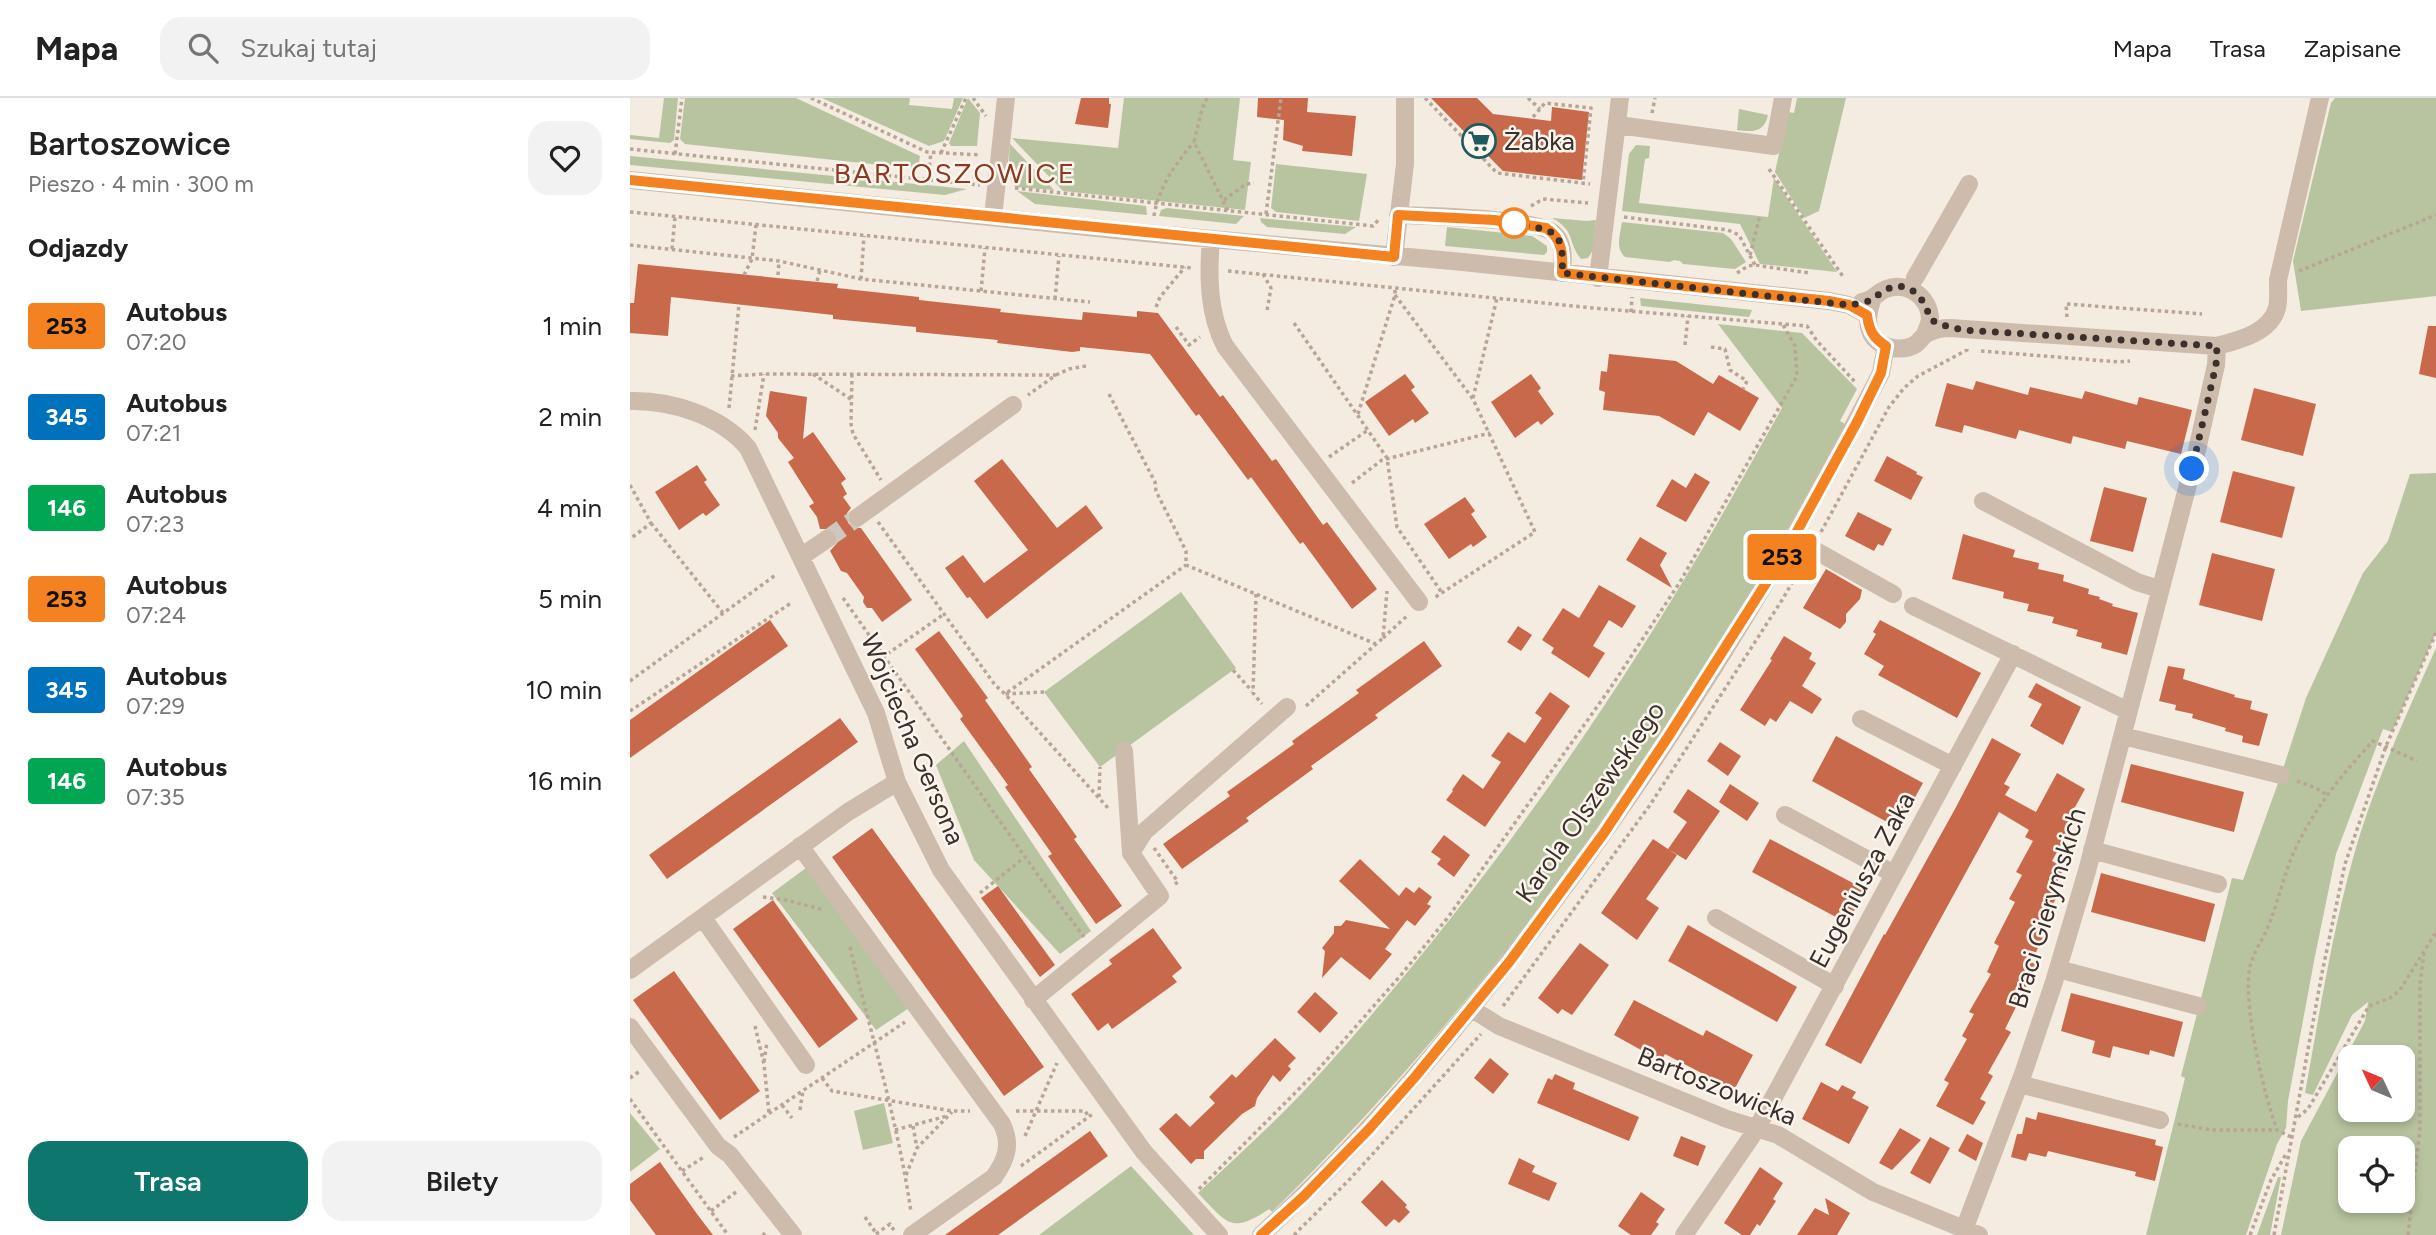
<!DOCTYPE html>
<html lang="pl">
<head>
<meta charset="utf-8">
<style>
	body { margin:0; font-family:Figtree,sans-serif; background:#f2f2f2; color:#222; height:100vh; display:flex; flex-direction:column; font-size:26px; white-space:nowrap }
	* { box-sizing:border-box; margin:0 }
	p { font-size:23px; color:#767676 }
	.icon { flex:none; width:38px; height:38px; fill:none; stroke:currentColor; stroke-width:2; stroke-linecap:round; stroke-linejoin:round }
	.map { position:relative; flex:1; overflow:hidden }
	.details { display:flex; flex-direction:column; background:#fff; width:630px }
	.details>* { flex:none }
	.badge { padding:0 14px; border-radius:5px; font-size:24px; line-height:46px }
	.needle { width:46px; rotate:314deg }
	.tools { position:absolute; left:1708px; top:947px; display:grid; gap:14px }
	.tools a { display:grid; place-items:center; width:77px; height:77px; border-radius:14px; background:#fff; box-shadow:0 4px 10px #0003; font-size:35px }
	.you { position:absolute; width:35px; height:35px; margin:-18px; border:5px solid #fff; border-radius:50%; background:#1a73e8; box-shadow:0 0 0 10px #1a73e833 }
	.map>.badge { position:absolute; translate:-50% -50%; box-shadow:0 0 0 4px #fff }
	h2 { padding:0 28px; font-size:26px; line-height:63px }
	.round { display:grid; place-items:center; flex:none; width:74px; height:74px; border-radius:21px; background:#f2f2f2 }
	.headline { display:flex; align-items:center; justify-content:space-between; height:119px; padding:0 28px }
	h1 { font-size:33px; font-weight:600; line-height:52px }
	.action { display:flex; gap:14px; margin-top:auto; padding:14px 28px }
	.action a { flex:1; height:80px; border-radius:21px; background:#0f766e; color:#fff; font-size:28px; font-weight:600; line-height:80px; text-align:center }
	.action a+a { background:#f2f2f2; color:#222 }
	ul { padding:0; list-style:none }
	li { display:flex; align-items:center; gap:21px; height:91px; padding:0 28px }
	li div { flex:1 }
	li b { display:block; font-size:26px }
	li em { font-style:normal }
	li .badge { min-width:77px; font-weight:700; text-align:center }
	header { display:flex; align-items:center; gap:42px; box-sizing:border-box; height:98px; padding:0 35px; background:#fff; border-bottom:2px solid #e0e0e0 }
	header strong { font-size:33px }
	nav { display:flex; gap:38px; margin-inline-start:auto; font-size:24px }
	.search { width:490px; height:63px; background:#f2f2f2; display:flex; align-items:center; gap:18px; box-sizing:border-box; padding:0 24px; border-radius:21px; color:#767676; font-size:26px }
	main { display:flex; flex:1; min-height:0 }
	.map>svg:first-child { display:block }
	.green { fill:#b8c4a0; fill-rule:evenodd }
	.building { fill:#c8694b }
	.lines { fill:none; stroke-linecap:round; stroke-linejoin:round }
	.minor-tunnel { stroke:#cfc6bd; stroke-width:18; stroke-dasharray:18 9; stroke-linecap:butt }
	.path { stroke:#b9a596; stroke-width:3.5; stroke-dasharray:3.5 3.5; stroke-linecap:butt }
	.minor { stroke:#cdbbac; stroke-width:18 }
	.line-casing { stroke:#fff; stroke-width:16 }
	.line { stroke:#f58220; stroke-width:10 }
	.walk { stroke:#3b302b; stroke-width:7; stroke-dasharray:0 12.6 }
	.stop-dot { fill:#fff; stroke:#f58220; stroke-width:3.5 }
	.labels { text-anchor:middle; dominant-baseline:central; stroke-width:5; stroke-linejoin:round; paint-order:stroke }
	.poi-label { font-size:26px; fill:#3b302b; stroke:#fbf5ee; text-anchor:start }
	.street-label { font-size:26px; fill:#3b302b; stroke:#fbf5ee }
	.neighbourhood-label { font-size:28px; letter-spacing:2px; fill:#8c3b22; stroke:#fbf5ee }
</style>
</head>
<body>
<header>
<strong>Mapa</strong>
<div class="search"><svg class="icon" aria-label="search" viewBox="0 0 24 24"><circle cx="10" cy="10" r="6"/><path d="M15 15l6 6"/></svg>Szukaj tutaj</div>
<nav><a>Mapa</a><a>Trasa</a><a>Zapisane</a></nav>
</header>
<main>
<section class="details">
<div class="headline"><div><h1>Bartoszowice</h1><p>Pieszo · 4 min · 300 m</p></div><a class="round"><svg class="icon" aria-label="heart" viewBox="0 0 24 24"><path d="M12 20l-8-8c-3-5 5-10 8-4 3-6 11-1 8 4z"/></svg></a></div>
<h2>Odjazdy</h2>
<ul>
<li><span class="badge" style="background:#f58220;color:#111">253</span><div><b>Autobus</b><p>07:20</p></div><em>1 min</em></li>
<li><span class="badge" style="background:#0072bc;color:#fff">345</span><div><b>Autobus</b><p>07:21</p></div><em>2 min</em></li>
<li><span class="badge" style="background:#00a651;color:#fff">146</span><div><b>Autobus</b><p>07:23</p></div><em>4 min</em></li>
<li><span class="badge" style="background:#f58220;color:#111">253</span><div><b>Autobus</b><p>07:24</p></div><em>5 min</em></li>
<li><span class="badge" style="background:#0072bc;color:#fff">345</span><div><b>Autobus</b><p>07:29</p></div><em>10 min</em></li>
<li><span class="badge" style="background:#00a651;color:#fff">146</span><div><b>Autobus</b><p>07:35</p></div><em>16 min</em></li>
</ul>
<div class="action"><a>Trasa</a><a>Bilety</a></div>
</section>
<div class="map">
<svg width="1806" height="1137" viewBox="0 0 1806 1137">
	<rect width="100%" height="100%" fill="#f4ebe1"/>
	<!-- green -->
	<path class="green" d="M34 0H48L44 42 40 45 0 41V37L29 40Z
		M55 0H166L290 58 288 71 55 46 50 41Z
		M192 0H280L279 7 322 11 324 0H333L314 43 299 48Z
		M338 0 350 15 347 48H321L319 45Z
		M494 0H610L603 62 621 64 615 112 433 93 382 40 488 50Z
		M1167 0H1216L1189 113 1174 120 1145 74 1158 14 1164 15Z
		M1705 0H1806V198L1671 213 1663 163 1701 5Z
		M1109 11 1138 17C1134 35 1123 34 1107 32Z
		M380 46 424 92 385 89 378 76Z
		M1006 47 1020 48 1019 60 1015 61 1009 105 1138 119 1144 80 1207 174 1130 166 1110 126 992 113 999 56Z
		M0 58 337 91 315 97 0 67Z
		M646 66 737 76 729 123 646 114 641 110Z
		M387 93 516 108 517 117 405 106Z
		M537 110 614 118 606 126 529 118 531 112Z
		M630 120 726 129 715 136 637 129 631 124Z
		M922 120 957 123 966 122 963 152 958 160 951 161C937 144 946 133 922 120Z
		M992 124 1093 135 1101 141 1116 164 1105 171 1053 166 1050 163 1044 162 1040 164 995 159C985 150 990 137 992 124Z
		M817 129 902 138 917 148V154L914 157 815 148Z
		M1010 200 1122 212 1119 219 1011 208Z
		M1088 226 1172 235 1227 291 1210 323 1215 326C1179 397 1138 465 1097 533 968 743 819 941 642 1114L639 1111C601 1137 597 1125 568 1095 612 1054 657 1013 696 969 839 809 966 632 1074 448 1101 402 1126 356 1152 310Z
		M1806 375V535L1762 634 1753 631 1706 756 1685 858 1658 1003 1656 1030 1647 1046 1616 1137H1516L1555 980 1551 978 1602 780 1613 782 1651 677 1676 600 1733 475 1758 443 1780 376Z
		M551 494 606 570 470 669 414 594Z
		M1806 550V1137H1651L1671 1043 1735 923 1738 904 1722 917 1683 997 1675 995C1689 918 1701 840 1722 764 1742 690 1775 620 1806 550ZM1720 959H1773V1012H1720ZM1720 1050H1773V1102H1720Z
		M334 643 461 833 430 856 344 762 306 667Z
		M176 770 279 910 246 932 142 795Z
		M254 1005 263 1045 233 1052 224 1013Z
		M0 1015 30 1051 0 1074Z
		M501 1068 564 1137H408H409Z
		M1648 1079H1651L1640 1137H1627Z"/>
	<!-- building -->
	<path class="building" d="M451 0H479V6H481L478 30 445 26Z
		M628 0H678L677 14 726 18 722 58 672 53 673 48 653 42 654 22 627 19Z
		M801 0H847L863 16 921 23 922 9 959 14 952 82 873 73Z
		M8 166 208 186 207 190 289 199V202L371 211 370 214 429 220 452 222 453 214 507 219V213L528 215 590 299 593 297 642 363 646 361 693 427 697 424 747 491 722 511 673 444 670 446 621 379 618 382 569 316 566 318 520 256 450 249V253L442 254 367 245 368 242 286 234V229L203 221V217L41 199 38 238 0 235V205H4Z
		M1798 228H1806V280L1789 276Z
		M979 256 1046 263 1083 286 1089 277 1129 300 1110 333 1078 314 1064 338 1029 318 973 312 975 294 969 292 971 273 977 274Z
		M775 276 785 289 781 292 799 315 785 325 783 321 759 338 735 304Z
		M901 276 911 290 908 293 924 316 911 327 908 323 885 340 861 304Z
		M1346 283 1398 297 1400 289 1452 301 1455 293 1507 307 1509 299 1562 312 1551 356 1497 343 1495 351 1443 338 1441 346 1389 332 1386 341 1334 327 1332 335 1305 328 1317 285 1343 292Z
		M1624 290 1686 306 1673 358 1611 342Z
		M140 293 177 299 173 341 183 334 216 381 211 385 217 396 213 399 221 410 217 415 218 425 224 430H231L282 502 252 524 242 510H237L233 504 234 499 217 475 211 473 200 453 207 445V435L201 431H190L187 419 179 408 184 405 158 364 164 360 148 340V335L136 318Z
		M1257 358 1287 374 1286 376 1293 379 1281 402 1244 383Z
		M372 361 427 430 456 407 473 430 357 521 340 499 337 500 315 470 333 457 354 485 398 452 344 383Z
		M67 367 77 382 74 384 90 407 76 418 73 415 49 432 25 394Z
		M1603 373 1665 389 1652 440 1590 424Z
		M1065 375 1080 384 1056 424 1026 408 1042 381 1056 390Z
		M1474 389 1517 400 1503 454 1460 443Z
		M835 399 845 413 841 416 857 439 843 449 841 446 819 461 794 426Z
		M1228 414 1262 431 1253 448 1248 446 1244 453 1215 438Z
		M1333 436 1385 452 1383 459 1409 465 1408 471 1434 477 1433 483 1459 491 1458 496 1470 499 1469 501 1483 506 1482 508 1508 515 1497 557 1471 550 1472 545 1446 538 1448 532 1422 525 1424 519 1397 513 1399 506 1373 500 1374 494 1322 481Z
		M1010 439 1037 455 1030 467 1042 490 996 462Z
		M1582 455 1645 471 1632 523 1569 507Z
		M1196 471 1232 492 1230 501 1216 516V524L1210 531 1173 510Z
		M969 487 1006 508 992 530 979 522 963 548 975 555 959 580 921 555 924 550 912 542 933 510 949 520Z
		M140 522 158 548 0 660V622Z
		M1250 522 1351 575 1327 620 1248 577 1254 568 1234 556 1246 536 1243 534Z
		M888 528 902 537 891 553 877 544Z
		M309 533 358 600 355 602 402 669 399 671 447 739 444 741 492 808 466 826 418 758 422 756 375 689 378 687 330 621 333 618 285 551Z
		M1154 538 1182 555 1179 561 1186 565 1172 588 1192 601 1182 616 1160 603 1146 624 1140 620 1135 628 1110 612 1142 562 1140 561Z
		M794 543 812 568 745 617 748 620 681 668 683 671 616 720 619 723 552 771 533 746 600 698 597 694 664 646 662 643 729 595 726 592Z
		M1538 568 1555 571 1553 581 1605 597 1604 599 1622 603 1620 611 1638 616 1629 648 1612 644 1613 638 1595 633 1596 630 1562 620 1563 616 1545 612 1546 607 1529 603Z
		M1406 585 1451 609 1433 647 1400 628 1412 606 1398 599Z
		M920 594 940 608 855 729 816 702 823 693 822 692 833 676 853 691 871 664 861 658 878 634 895 645 912 620 905 615Z
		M210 620 228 644 37 781 19 757Z
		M1206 638 1293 685 1268 730 1182 683Z
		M1362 640 1391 656 1374 686 1380 689 1375 697 1406 714 1427 675 1455 691 1439 720 1444 723 1422 763 1434 770 1422 794 1428 797 1406 836 1413 840 1401 864 1407 867 1375 931 1381 934 1358 975 1363 978 1350 1001 1356 1004 1343 1027 1306 1008 1319 985 1314 982 1337 941 1332 938 1344 916 1339 914 1361 876 1357 874 1369 848 1364 845 1385 804 1379 801 1392 777 1386 774 1403 743 1395 739 1399 732 1369 714 1231 966 1195 947 1254 836 1255 837 1325 711Z
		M1090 644 1111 658 1098 678 1077 663Z
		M1501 666 1614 694 1604 734 1491 704Z
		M1100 686 1129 705 1117 723 1089 704Z
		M1058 691 1090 713 1056 762 1038 751 1057 724 1043 714Z
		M242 730 414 969 374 998 202 759Z
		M814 737 840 757 824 779 807 766 811 761 801 754Z
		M1023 741 1047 757 1016 801 1029 810 1007 842 971 815Z
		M1140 741 1236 792 1217 825 1122 774Z
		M730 761 769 798 776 789 784 795 789 789 802 799 797 806 801 808 785 828 777 822 755 851 762 856 740 882 711 859 692 880 695 853 692 850 704 835V828H711L716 822 760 831 709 783Z
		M1471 775 1585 806 1575 844 1461 814Z
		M368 788 425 867 410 879 351 800Z
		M143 802 228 921 189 950 103 831Z
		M1058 827 1167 889 1147 924 1038 863Z
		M523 830 552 870 542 878 547 884 482 931 478 925 468 933 441 896 482 866 479 862Z
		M950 845 979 867 942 917 932 911 928 916 908 900Z
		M44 873 130 993 90 1022 3 902Z
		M685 894 708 915 690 935 667 914Z
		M1441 895 1553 924 1544 959 1520 952 1519 957 1483 948 1480 960 1462 955 1465 943 1431 933Z
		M1004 902 1073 938 1076 932 1123 957 1104 992 1035 956 1031 963 984 937Z
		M645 940 666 960 658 968 661 971 650 984 643 977 627 1000 625 1008 612 1016 574 1053V1061H566L561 1066 529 1031 546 1015 560 1029 585 1005 579 999 602 976 606 980Z
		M860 960 879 976 863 996 844 980Z
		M925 976 945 985 943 991 1009 1019 999 1043 907 1005 918 980 922 982Z
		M1191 984 1208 993 1212 987 1226 994 1222 1000 1239 1009 1219 1046 1172 1021Z
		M1408 1014 1526 1042 1525 1047 1533 1049 1525 1083 1505 1078 1506 1074 1418 1053 1416 1059 1399 1055 1396 1063 1381 1059 1387 1036H1392L1396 1019 1406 1022Z
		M1270 1030 1291 1042 1262 1072 1249 1065Z
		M460 1033 478 1058 446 1081 368 1137H315Z
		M1337 1036 1353 1045 1346 1063 1328 1053Z
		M1051 1038 1076 1048 1068 1068 1043 1058Z
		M1300 1039 1320 1050 1300 1086 1280 1075Z
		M889 1060 905 1068 902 1074 927 1085 919 1103 878 1086Z
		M30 1064 67 1116 83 1137H26L0 1102V1086Z
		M1130 1069 1153 1085 1143 1101 1146 1103 1130 1128 1127 1126 1120 1137H1112L1094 1125Z
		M752 1082 777 1107 775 1109 780 1114 769 1125 764 1121 756 1129 731 1104Z
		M1011 1094 1035 1111 1026 1124 1029 1126 1021 1137H1001L988 1128Z
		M1195 1100 1220 1115 1207 1137H1167L1185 1110 1199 1117Z"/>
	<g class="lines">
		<!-- minor-tunnel -->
		<path class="minor-tunnel" d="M197 441 228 419"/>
		<!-- path -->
		<path class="path" d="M181 0 297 54 351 57
			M343 0 356 18
			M577 0 572 11 564 44 598 113
			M795 0 867 75 960 86
			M898 0 910 11
			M1022 15 1025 0
			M903 19 915 5 961 10 953 85
			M0 51 350 87
			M311 55 336 0
			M45 56 52 0
			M1139 71 1214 180
			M298 82 301 54
			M339 86 349 74
			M385 90 743 128 750 120
			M594 102 616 86 624 85
			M901 108 913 101 958 105
			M0 114 562 170
			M636 116 651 0
			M524 118C528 90 546 65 564 44
			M994 119 1098 132 1109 137 1125 167
			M0 147 149 163 231 181 460 204
			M42 151 45 119
			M1120 157 1130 117
			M598 173 963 210 1177 228 1187 243 1226 285
			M1669 173 1806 117
			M1107 175 1118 168 1125 167 1179 175
			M633 176 641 190 637 213
			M114 177 122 161 126 127
			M148 177 149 163
			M231 181 234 138
			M187 183 190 172
			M351 193 355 150
			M765 197 843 301 905 434 804 500
			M425 201 429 158
			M526 209 530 199 555 169
			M1001 214 1002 199
			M1437 219 1436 206 1572 216
			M664 225 757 360 767 429 812 495
			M546 229 559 247 570 239
			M1055 247 1058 218
			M1081 249 1095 251 1100 272 1117 283 1113 291
			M1351 253 1489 264 1500 263
			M183 276 222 302
			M222 276 221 326 223 336 251 382
			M426 277 439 271 456 268
			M101 278 134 276 426 277 398 297
			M479 296 525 384 526 393 556 453V467L746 546
			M843 300 867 200
			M99 310 109 206
			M728 316 765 197V190
			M125 332 134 276
			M699 359 738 332
			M722 385 752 362 860 335
			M0 387 21 425 0 441
			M248 424 365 587 375 596 556 467
			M21 425 93 515
			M1191 434 1259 309 1274 290 1288 278 1337 252V248
			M626 496 623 595 632 606
			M213 500 417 790 454 839
			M753 540 778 517
			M246 564 314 516
			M603 572 622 593
			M0 583 147 476
			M414 594 375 596 478 710
			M676 608 753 540 757 493
			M0 613 161 505
			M1667 683 1686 690 1697 697
			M469 699 470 669
			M524 750 548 784 545 786
			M350 795 395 759
			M133 799 156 802 194 812
			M220 849C241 937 268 1024 281 1114
			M873 908 1020 707 1154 499 1173 465
			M125 928 134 966 139 1015
			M134 964 137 944
			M0 980 10 973
			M192 980 202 993 322 1013H340
			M0 1001 98 1137
			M152 1007 162 1020
			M170 1012 173 992
			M386 1013H455L459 1019
			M1668 1019 1678 1011 1739 908 1760 900 1770 892 1806 834
			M1548 1026 1581 1032H1647
			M283 1028 287 1050
			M265 1032 317 1018
			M395 1038 427 965
			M104 1039 275 924
			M1661 1039 1647 1032C1633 993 1615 916 1619 875 1621 855 1635 840 1641 821 1649 800 1654 777 1663 756 1682 713 1712 676 1743 643L1787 663
			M391 1068 464 1015
			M52 1073 74 1059
			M276 1077 287 1050 322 1014
			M569 1091 685 975 771 877 819 818 981 589 1050 484 1167 278 1165 248 1152 225
			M81 1113 106 1094
			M235 1119 246 1135
			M246 1136 260 1126 265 1134
			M133 1137 135 1135
			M664 1137 720 1081 851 936
			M1620 1137 1641 1082 1656 1056
			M1644 1137 1692 875 1715 766 1756 648 1806 535
			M1778 1137 1790 1030V886L1794 855"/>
		<!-- minor -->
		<path class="minor" d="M988 27 1144 48 1153 0
			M0 82 515 135 833 164 1199 203 1219 207 1237 217
			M768 117C795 118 907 120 923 135 935 145 933 162 932 175
			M363 119 376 0
			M581 141C578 177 578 215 595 248L789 504
			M764 159 775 66V0
			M968 180 990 0
			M1285 180 1339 86
			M1242 202C1238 215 1235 227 1244 240 1254 251 1273 254 1286 246 1291 242 1293 237 1298 235 1306 231 1312 230 1320 230L1587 248C1609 242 1640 235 1647 210 1649 202 1648 191 1648 182L1690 0
			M1232 204C1244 202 1246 195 1256 191 1276 183 1299 198 1300 220 1300 225 1297 231 1295 236
			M0 303C42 302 91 318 118 350L246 615 267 684 311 772 514 1054 589 1137
			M1353 403 1507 484 1529 491
			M228 419 383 307
			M1163 440 1263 496
			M172 458 197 441
			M1283 508 1498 613
			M1231 621 1323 668
			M1493 638 1651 677
			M494 653 501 755
			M1155 717 1264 776
			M170 748 372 1026C382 1047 376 1062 364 1079L282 1137
			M1462 752 1588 786
			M73 820 176 967
			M1086 820 1205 888
			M1428 871 1568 908
			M0 872 218 714 267 684
			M403 902 530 798 501 755 514 734 657 609
			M842 911 869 928 1097 1021 1148 1037 1243 1094 1349 1137
			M0 929 88 1048 100 1057 163 1137
			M1389 986 1530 1022
			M631 1137C740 1038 833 925 921 807 1046 640 1156 461 1251 275L1256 248
			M1054 1137 1126 1032 1383 556
			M1332 1137 1393 976 1424 884 1457 773 1567 352 1586 267 1587 248"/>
	</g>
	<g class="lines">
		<!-- line casing -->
		<g class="line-casing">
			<path id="line" d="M0 82 764 159 768 117 864 122 916 130C933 141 933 157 932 175L1199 203 1219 207 1237 217C1239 232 1243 240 1256 248L1251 275 1227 324 1154 457 1040 636 974 735 880 863 785 979 740 1030 674 1098 631 1137"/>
		</g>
		<!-- line -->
		<use href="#line" class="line"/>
		<!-- walk -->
		<path class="walk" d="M884 125C922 133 935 129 932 175L1219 207C1226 206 1235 205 1241 202 1246 200 1250 194 1255 192 1279 180 1295 200 1300 221L1309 226 1333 232 1587 248 1586 267 1562 371"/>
	</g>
	<!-- icons -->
	<defs>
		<g id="supermarket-ring" transform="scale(1.75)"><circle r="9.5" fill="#fbf5ee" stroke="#1f5a5e" stroke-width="1.5"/><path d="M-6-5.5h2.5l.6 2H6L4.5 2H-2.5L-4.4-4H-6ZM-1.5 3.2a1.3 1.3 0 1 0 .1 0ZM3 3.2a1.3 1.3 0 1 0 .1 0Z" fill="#1f5a5e"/></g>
	</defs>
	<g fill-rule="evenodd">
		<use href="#supermarket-ring" x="849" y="43"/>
	</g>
	<!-- markers -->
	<circle class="stop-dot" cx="884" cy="125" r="14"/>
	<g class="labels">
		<!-- poi labels -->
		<g class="poi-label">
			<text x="874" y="43">Żabka</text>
		</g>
		<!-- street labels -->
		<g class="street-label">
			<text transform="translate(283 641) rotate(67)">Wojciecha Gersona</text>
			<text transform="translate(960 704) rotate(-55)">Karola Olszewskiego</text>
			<text transform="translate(1232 782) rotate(-62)">Eugeniusza Zaka</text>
			<text transform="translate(1417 810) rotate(-73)">Braci Gierymskich</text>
			<text transform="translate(1087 988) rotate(22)">Bartoszowicka</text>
		</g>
		<!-- neighbourhood labels -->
		<g class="neighbourhood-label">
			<text x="325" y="75">BARTOSZOWICE</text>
		</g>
	</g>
</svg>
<div class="tools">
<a><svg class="needle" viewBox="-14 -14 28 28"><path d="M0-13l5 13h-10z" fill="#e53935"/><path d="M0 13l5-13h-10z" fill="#767676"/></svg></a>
<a><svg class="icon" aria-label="locate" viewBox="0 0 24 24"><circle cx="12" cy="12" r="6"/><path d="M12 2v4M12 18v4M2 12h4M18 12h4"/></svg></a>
</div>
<div class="you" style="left:1562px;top:371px"></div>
<b class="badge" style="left:1152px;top:459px;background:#f58220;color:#111">253</b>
</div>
</main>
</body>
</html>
